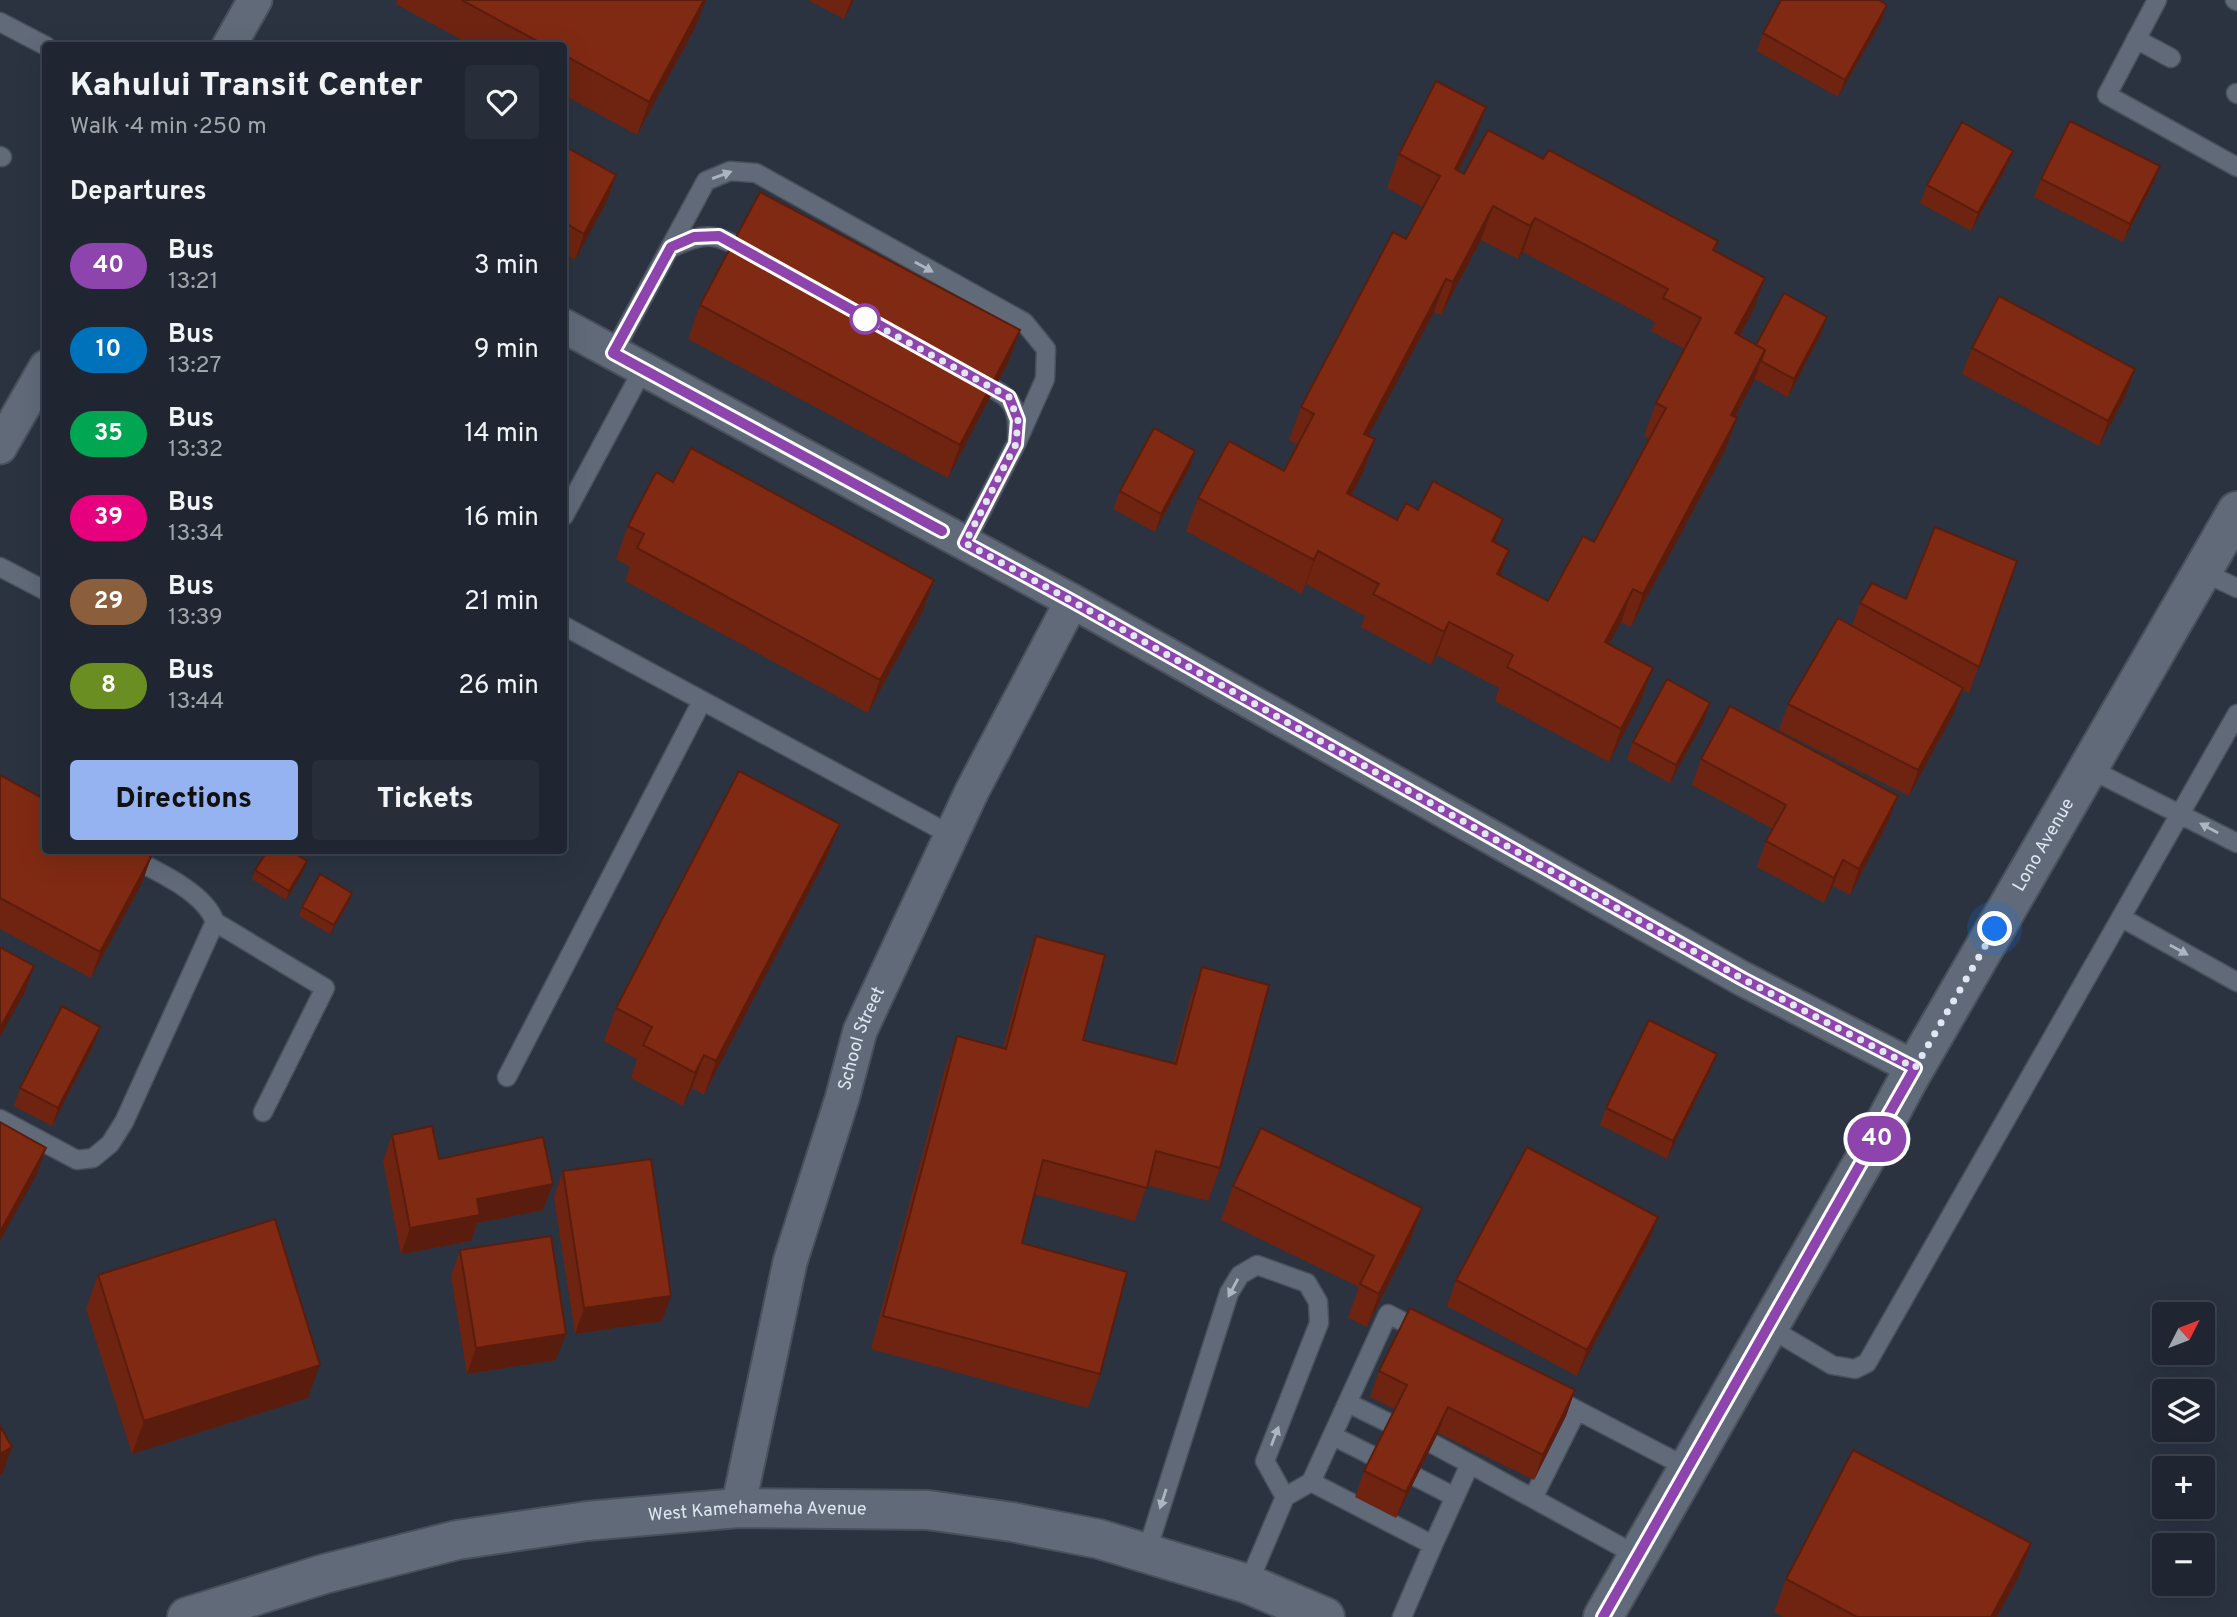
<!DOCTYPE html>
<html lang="en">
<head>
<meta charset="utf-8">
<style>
	body { margin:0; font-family:Overpass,sans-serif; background:#282e39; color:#f1f3f6; height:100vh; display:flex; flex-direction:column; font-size:26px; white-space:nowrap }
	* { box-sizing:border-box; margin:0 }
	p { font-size:23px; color:#a2a5ab }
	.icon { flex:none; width:38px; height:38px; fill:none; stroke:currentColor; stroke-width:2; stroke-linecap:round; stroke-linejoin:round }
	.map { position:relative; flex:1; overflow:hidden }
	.side { position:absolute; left:42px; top:42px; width:525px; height:812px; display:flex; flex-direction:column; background:#202631; border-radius:7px; box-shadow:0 7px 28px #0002,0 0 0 2px #3d434d }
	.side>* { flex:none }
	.badge { padding:0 14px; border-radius:23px; font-size:24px; line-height:46px }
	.needle { width:46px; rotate:48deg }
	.fabs { position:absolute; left:2152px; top:1302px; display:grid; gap:14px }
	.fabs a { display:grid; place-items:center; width:63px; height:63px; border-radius:7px; background:#202631; box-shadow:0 7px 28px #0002,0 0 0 2px #3d434d; font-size:35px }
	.you { position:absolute; width:35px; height:35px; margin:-18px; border:5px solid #fff; border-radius:50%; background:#1a73e8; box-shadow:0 0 0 10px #1a73e833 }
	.map>.badge { position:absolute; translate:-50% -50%; box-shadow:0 0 0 4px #fff }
	h2 { padding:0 28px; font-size:26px; line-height:63px }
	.round { display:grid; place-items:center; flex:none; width:74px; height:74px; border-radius:7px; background:#282e39 }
	.overview { display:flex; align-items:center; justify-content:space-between; height:119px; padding:0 28px }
	h1 { font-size:33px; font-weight:800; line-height:52px }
	.cta { display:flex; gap:14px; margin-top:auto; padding:14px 28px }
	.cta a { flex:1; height:80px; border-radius:7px; background:#95b2f1; color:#111; font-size:28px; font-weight:800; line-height:80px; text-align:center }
	.cta a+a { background:#282e39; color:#f1f3f6 }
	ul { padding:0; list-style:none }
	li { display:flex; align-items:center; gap:21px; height:84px; padding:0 28px }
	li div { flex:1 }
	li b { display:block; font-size:26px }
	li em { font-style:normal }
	li .badge { min-width:77px; font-weight:700; text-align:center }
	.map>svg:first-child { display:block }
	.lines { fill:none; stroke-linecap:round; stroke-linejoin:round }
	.service-casing { stroke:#49505b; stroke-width:21 }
	.minor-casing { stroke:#49505b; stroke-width:37 }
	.tertiary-casing { stroke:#49505b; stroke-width:42 }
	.service { stroke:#606a79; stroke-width:18 }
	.minor { stroke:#606a79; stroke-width:33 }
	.tertiary { stroke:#606a79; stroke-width:38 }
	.wall { fill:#6e2410; fill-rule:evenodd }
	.shaded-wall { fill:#5a1d0d }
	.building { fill:#802a13; stroke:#5a1d0d; stroke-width:2; fill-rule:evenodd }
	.oneway { fill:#adb5c0 }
	.line-casing { stroke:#fff; stroke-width:16 }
	.line { stroke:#8e44ad; stroke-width:10 }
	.walk { stroke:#e1e7f0; stroke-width:7; stroke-dasharray:0 12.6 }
	.stop-dot { fill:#fff; stroke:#8e44ad; stroke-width:3.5 }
	.labels { text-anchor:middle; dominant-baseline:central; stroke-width:6; stroke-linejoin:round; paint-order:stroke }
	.street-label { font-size:18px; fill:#e1e7f0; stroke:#2b3341 }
</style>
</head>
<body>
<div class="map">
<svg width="2237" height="1617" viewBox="0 0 2237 1617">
	<rect width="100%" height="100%" fill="#2b3341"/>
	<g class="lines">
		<!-- service casing -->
		<g class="service-casing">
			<path id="service" d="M2157 0 2107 95 2237 167
				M2235 0 2237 1
				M0 22 46 46
				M2136 39 2171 58
				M2236 93 2237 94
				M0 156 2 157
				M671 248C709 230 716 234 751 254
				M613 353 706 181 730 171 756 173 1024 322 1046 349 1045 379 1016 444 965 543
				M974 378C1004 395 1020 398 1017 437
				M564 516 643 369
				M0 567 46 591
				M2201 571 2237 588
				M564 626 951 835
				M2088 768 2237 843
				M2122 918 2237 982
				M215 922 325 988 263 1112
				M507 1077 702 701
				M0 1119 77 1160 93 1158 110 1144 124 1122 215 922C204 889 145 866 115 850
				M1768 1327 1832 1365 1855 1369 1867 1363 2237 714
				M1548 1395 1688 1468
				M1348 1403 1391 1424
				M1333 1436 1375 1457
				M1433 1444 1470 1464
				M1416 1477 1455 1497
				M1311 1482 1433 1545 1402 1617
				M1533 1498 1577 1410
				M1433 1545 1470 1464 1638 1556
				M1146 1554 1229 1293 1240 1275 1257 1265 1307 1283 1318 1302 1319 1323 1265 1461 1285 1497
				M1248 1584 1285 1497 1311 1482 1388 1314 1423 1332"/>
		</g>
		<!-- minor casing -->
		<g class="minor-casing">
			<g id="minor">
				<path d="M229 46 255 0"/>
				<path d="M564 326 1072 601 1743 979 1915 1068"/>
				<path d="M0 447 46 367"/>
				<path id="s1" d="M738 1508 790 1262 842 1099 860 1031 972 791 1072 601"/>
			</g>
		</g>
		<!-- tertiary casing -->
		<g class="tertiary-casing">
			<g id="tertiary">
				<path id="s2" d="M187 1617 324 1574 457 1540 587 1521 738 1508 928 1510 1012 1522 1099 1539 1248 1584 1325 1617"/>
				<path id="s3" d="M1603 1617 1878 1136 1909 1078 2237 511"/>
			</g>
		</g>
		<!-- service -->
		<use href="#service" class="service"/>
		<!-- minor -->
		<use href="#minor" class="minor"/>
		<!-- tertiary -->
		<use href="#tertiary" class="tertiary"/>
	</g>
	<!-- wall -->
	<path class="wall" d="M397 0H706L696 26 637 135 564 95V46H473L396 4Z
		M808 0H854L844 19Z
		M1881 22 1838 97 1757 51 1763 33Z
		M1474 140 1458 171 1464 174 1543 159 1718 241 1715 251 1753 311 1740 336 1756 345 1821 334 1788 397 1755 379 1735 417 1725 451 1631 627 1621 622 1609 644 1641 701 1609 762 1495 701 1499 688 1437 655 1431 665 1361 627 1365 616 1306 584 1302 594 1186 531 1198 498 1284 471 1298 445 1289 440 1301 407 1406 239 1423 207 1387 188 1399 154ZM1481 240 1518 259 1523 252 1655 322 1651 331 1685 349 1656 403 1644 436 1650 439 1594 542 1548 601 1500 576 1509 550 1495 543 1418 510 1397 520 1351 495 1363 473 1368 436 1434 312 1441 315Z
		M564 146 616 175 607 201 575 260 564 253Z
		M2013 151 2006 168 1971 231 1920 203 1927 185Z
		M2041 179 2153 184 2123 242 2034 197Z
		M700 305 1020 330 1008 363 948 478 688 339Z
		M1972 348 2126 395 2099 446 1962 374Z
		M1189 469 1155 532 1113 509 1120 491Z
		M673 482 934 580 922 613 868 713 625 581 630 567 616 559 628 526Z
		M2017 561 1969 693 1962 689 1954 713 1909 796 1779 730 1788 704 1852 626 1860 603 1906 599Z
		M1704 721 1670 783 1627 759 1633 742Z
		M1701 759 1898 796 1888 822 1850 895 1833 886 1824 903 1757 867 1766 841 1773 829 1692 785Z
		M0 775 151 857 142 883 91 978 0 929Z
		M827 857 704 1095 692 1088 683 1106 631 1078 637 1059 604 1041 616 1008Z
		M255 870H304L286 900 252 879Z
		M352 893 349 902 330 934 299 916 302 907Z
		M1036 936 1083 1040 1173 1064 1190 1000 1202 967 1220 1168 1208 1201 1147 1185 1135 1221 1034 1194 1022 1243 1100 1374 1088 1408 871 1349 945 1069 957 1036 1003 1048 1024 969Z
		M100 1027 94 1044 52 1126 14 1106 20 1088Z
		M1717 1054 1710 1071 1667 1159 1600 1125 1606 1108Z
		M392 1135 439 1159 543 1210 477 1223 471 1241 401 1254 383 1161Z
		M563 1171 662 1321 575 1334 554 1197Z
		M1233 1186 1422 1208 1410 1241 1367 1327 1348 1318 1359 1287 1221 1220Z
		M1658 1217 1648 1243 1577 1376 1447 1306 1456 1280Z
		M460 1250 556 1360 467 1374 451 1276Z
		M98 1275 308 1398 132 1454 86 1309Z
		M1379 1371 1575 1390 1566 1416 1534 1480 1438 1433 1396 1518 1355 1497 1364 1471 1395 1409 1370 1397Z
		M2031 1543 2019 1576 1997 1617H1783L1774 1612 1786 1579Z"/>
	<!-- shaded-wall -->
	<path class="shaded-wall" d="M704 0H706L696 26 637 135 649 102Z
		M851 0H854L844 19Z
		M1887 5 1881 22 1838 97 1845 80Z
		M1486 107 1474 140 1442 202 1455 169Z
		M2013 151 2006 168 1971 231 1978 213Z
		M2160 166 2153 184 2123 242 2130 224Z
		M616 175 607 201 575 260 584 234Z
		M1493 206 1481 240 1441 315 1453 282Z
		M1535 218 1523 252 1518 259 1530 226Z
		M1765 278 1753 311 1723 367 1735 333Z
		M1446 279 1434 312 1352 467 1364 434Z
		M1827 317 1821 334 1788 397 1794 379Z
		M1020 330 1008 363 948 478 960 445Z
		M1765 350 1753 383 1718 448 1731 415Z
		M2135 369 2126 395 2099 446 2108 421Z
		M1737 418 1725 451 1631 627 1643 594Z
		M1375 439 1363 473 1335 526 1347 493Z
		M1195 451 1189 469 1155 532 1161 514Z
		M1503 519 1491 552 1492 541Z
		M1509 550 1497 584V574Z
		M1318 551 1306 584 1302 594 1314 560Z
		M934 580 922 613 868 713 880 680Z
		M1633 589 1621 622 1593 675 1605 642Z
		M1449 622 1437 655 1431 665 1444 632Z
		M1653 668 1641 701 1609 762 1621 729Z
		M1963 688 1954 713 1909 796 1918 770Z
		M1710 703 1704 721 1670 783 1676 765Z
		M1898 796 1888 822 1850 895 1859 869Z
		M840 824 827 857 704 1095 716 1061Z
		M151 857 142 883 91 978 100 952Z
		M1843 860 1833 886 1824 903 1834 878Z
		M307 861 304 870 286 900 289 891Z
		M352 893 349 902 330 934 334 925Z
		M34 966 25 992 0 1037V1028Z
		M100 1027 94 1044 52 1126 58 1108Z
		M1717 1054 1710 1071 1667 1159 1673 1141Z
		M704 1055 692 1088 683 1106 695 1073Z
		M46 1148 37 1174 0 1241V1232Z
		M553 1184 543 1210 477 1223 471 1241 401 1254 410 1228 477 1199Z
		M1422 1208 1410 1241 1367 1327 1379 1294Z
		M1658 1217 1648 1243 1577 1376 1587 1350Z
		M671 1296 662 1321 575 1334 584 1308Z
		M566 1334 556 1360 467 1374 476 1348Z
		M320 1365 308 1398 132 1454 144 1421Z
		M1575 1390 1566 1416 1534 1480 1543 1455Z
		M1448 1407 1438 1433 1396 1518 1406 1492Z
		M12 1447 3 1473 0 1475V1454Z
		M2031 1543 2019 1576 1997 1617H1991Z"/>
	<!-- building -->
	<path class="building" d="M462 0H704L649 102 564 55V46H546Z
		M1781 0H1879L1887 5 1845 80 1763 33Z
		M1436 81 1486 107 1455 169 1464 174 1488 130 1543 159 1549 150 1718 241 1713 250 1765 278 1735 333 1765 350 1731 415 1737 418 1643 594 1633 589 1605 642 1653 668 1621 729 1507 667 1513 655 1449 622 1444 632 1373 594 1379 584 1318 551 1314 560 1198 498 1229 441 1284 471 1314 414 1301 407 1393 232 1406 239 1440 176 1399 154ZM1493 206 1530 226 1535 218 1668 289 1663 298 1701 318 1656 403 1666 408 1594 542 1583 536 1548 601 1497 574 1509 550 1492 541 1503 519 1433 481 1418 510 1406 503 1397 520 1347 493 1375 439 1364 434 1446 279 1453 282Z
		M2070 121 2160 166 2130 224 2041 179Z
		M1962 122 2013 151 1978 213 1927 185Z
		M564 146 616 175 584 234 564 222Z
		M760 192 1020 330 960 445 700 305Z
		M1784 293 1827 317 1794 379 1761 361 1765 350 1756 345Z
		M1999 296 2135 369 2108 421 1972 348Z
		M1154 428 1195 451 1161 514 1120 491Z
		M691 448 934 580 880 680 637 548 644 534 628 526 656 472 673 482Z
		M1935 527 2017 561 1979 667 1860 603 1872 583 1906 599Z
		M1838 618 1963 688 1918 770 1788 704Z
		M1667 679 1710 703 1676 765 1633 742Z
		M1730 706 1898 796 1859 869 1843 860 1834 878 1766 841 1786 805 1701 759Z
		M739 771 840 824 716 1061 704 1055 695 1073 643 1045 652 1027 616 1008Z
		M0 775 46 800V850H140L151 857 100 952 0 898Z
		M268 850H289L307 861 289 891 255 870Z
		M320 874 352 893 334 925 302 907Z
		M1036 936 1105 955 1083 1040 1176 1064 1202 967 1269 985 1220 1168 1156 1151 1147 1188 1043 1160 1022 1243 1127 1272 1100 1374 883 1316 957 1036 1006 1049Z
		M0 947 34 966 0 1028Z
		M62 1006 100 1027 58 1108 20 1088Z
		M1649 1020 1717 1054 1673 1141 1606 1108Z
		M0 1122 46 1148 0 1232Z
		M432 1126 439 1159 543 1137 553 1184 477 1199 480 1215 410 1228 392 1135Z
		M1261 1128 1422 1208 1379 1294 1360 1284 1374 1256 1233 1186Z
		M1527 1147 1658 1217 1587 1350 1456 1280Z
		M651 1159 671 1296 584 1308 563 1171Z
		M275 1219 320 1365 144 1421 98 1275Z
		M551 1236 566 1334 476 1348 460 1250Z
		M1410 1308 1575 1390 1543 1455 1448 1407 1406 1492 1364 1471 1407 1385 1379 1371Z
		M0 1426 12 1447 0 1454Z
		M1853 1450 2031 1543 1991 1617H1857L1786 1579Z"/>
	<!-- one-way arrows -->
	<defs><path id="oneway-solid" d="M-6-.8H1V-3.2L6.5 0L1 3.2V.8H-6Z" transform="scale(1.75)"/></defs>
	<g class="oneway">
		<use href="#oneway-solid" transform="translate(722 175) rotate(-20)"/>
		<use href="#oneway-solid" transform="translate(924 267) rotate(29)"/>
		<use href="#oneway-solid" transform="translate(2209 828) rotate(-152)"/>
		<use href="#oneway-solid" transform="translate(2179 950) rotate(29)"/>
		<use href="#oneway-solid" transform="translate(1233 1288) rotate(118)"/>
		<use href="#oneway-solid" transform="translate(1275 1436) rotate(-69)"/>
		<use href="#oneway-solid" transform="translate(1163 1499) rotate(108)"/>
	</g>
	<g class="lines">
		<!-- line casing -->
		<g class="line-casing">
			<path id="line" d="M942 531 613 353 671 247 694 237 719 236 1009 397 1018 420 1016 444 965 543 1072 601 1743 979 1915 1068 1603 1617"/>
		</g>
		<!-- line -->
		<use href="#line" class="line"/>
		<!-- walk -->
		<path class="walk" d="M865 319 1009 397 1018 420 1016 444 965 543 1072 601 1743 979 1915 1068 1995 929"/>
	</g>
	<!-- markers -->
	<circle class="stop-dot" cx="865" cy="319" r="14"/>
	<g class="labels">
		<!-- street labels -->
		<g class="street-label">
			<text stroke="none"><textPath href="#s3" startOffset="889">Lono Avenue</textPath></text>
			<text stroke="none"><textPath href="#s1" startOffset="486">School Street</textPath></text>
			<text stroke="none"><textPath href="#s2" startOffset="583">West Kamehameha Avenue</textPath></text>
		</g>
	</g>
</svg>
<div class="fabs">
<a><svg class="needle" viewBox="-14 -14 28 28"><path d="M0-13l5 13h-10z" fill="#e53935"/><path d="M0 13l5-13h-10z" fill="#a2a5ab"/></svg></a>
<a><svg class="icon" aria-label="layers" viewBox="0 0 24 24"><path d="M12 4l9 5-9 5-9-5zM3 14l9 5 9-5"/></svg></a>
<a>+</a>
<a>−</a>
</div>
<div class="you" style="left:1995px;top:929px"></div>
<b class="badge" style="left:1877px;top:1139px;background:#8e44ad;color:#fff">40</b>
<section class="side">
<div class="overview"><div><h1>Kahului Transit Center</h1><p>Walk · 4 min · 250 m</p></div><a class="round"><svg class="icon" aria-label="heart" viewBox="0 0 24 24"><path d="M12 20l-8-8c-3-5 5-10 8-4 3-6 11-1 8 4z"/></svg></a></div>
<h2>Departures</h2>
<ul>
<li><span class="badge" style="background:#8e44ad;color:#fff">40</span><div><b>Bus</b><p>13:21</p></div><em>3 min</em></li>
<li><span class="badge" style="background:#0072bc;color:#fff">10</span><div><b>Bus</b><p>13:27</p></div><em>9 min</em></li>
<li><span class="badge" style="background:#00a651;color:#fff">35</span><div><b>Bus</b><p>13:32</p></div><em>14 min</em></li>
<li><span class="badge" style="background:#e6007e;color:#fff">39</span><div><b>Bus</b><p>13:34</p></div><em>16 min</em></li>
<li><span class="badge" style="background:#8b5e3c;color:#fff">29</span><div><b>Bus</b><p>13:39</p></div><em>21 min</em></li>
<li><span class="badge" style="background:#6b8e23;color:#fff">8</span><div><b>Bus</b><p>13:44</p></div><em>26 min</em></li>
</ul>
<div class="cta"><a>Directions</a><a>Tickets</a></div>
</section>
</div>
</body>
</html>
